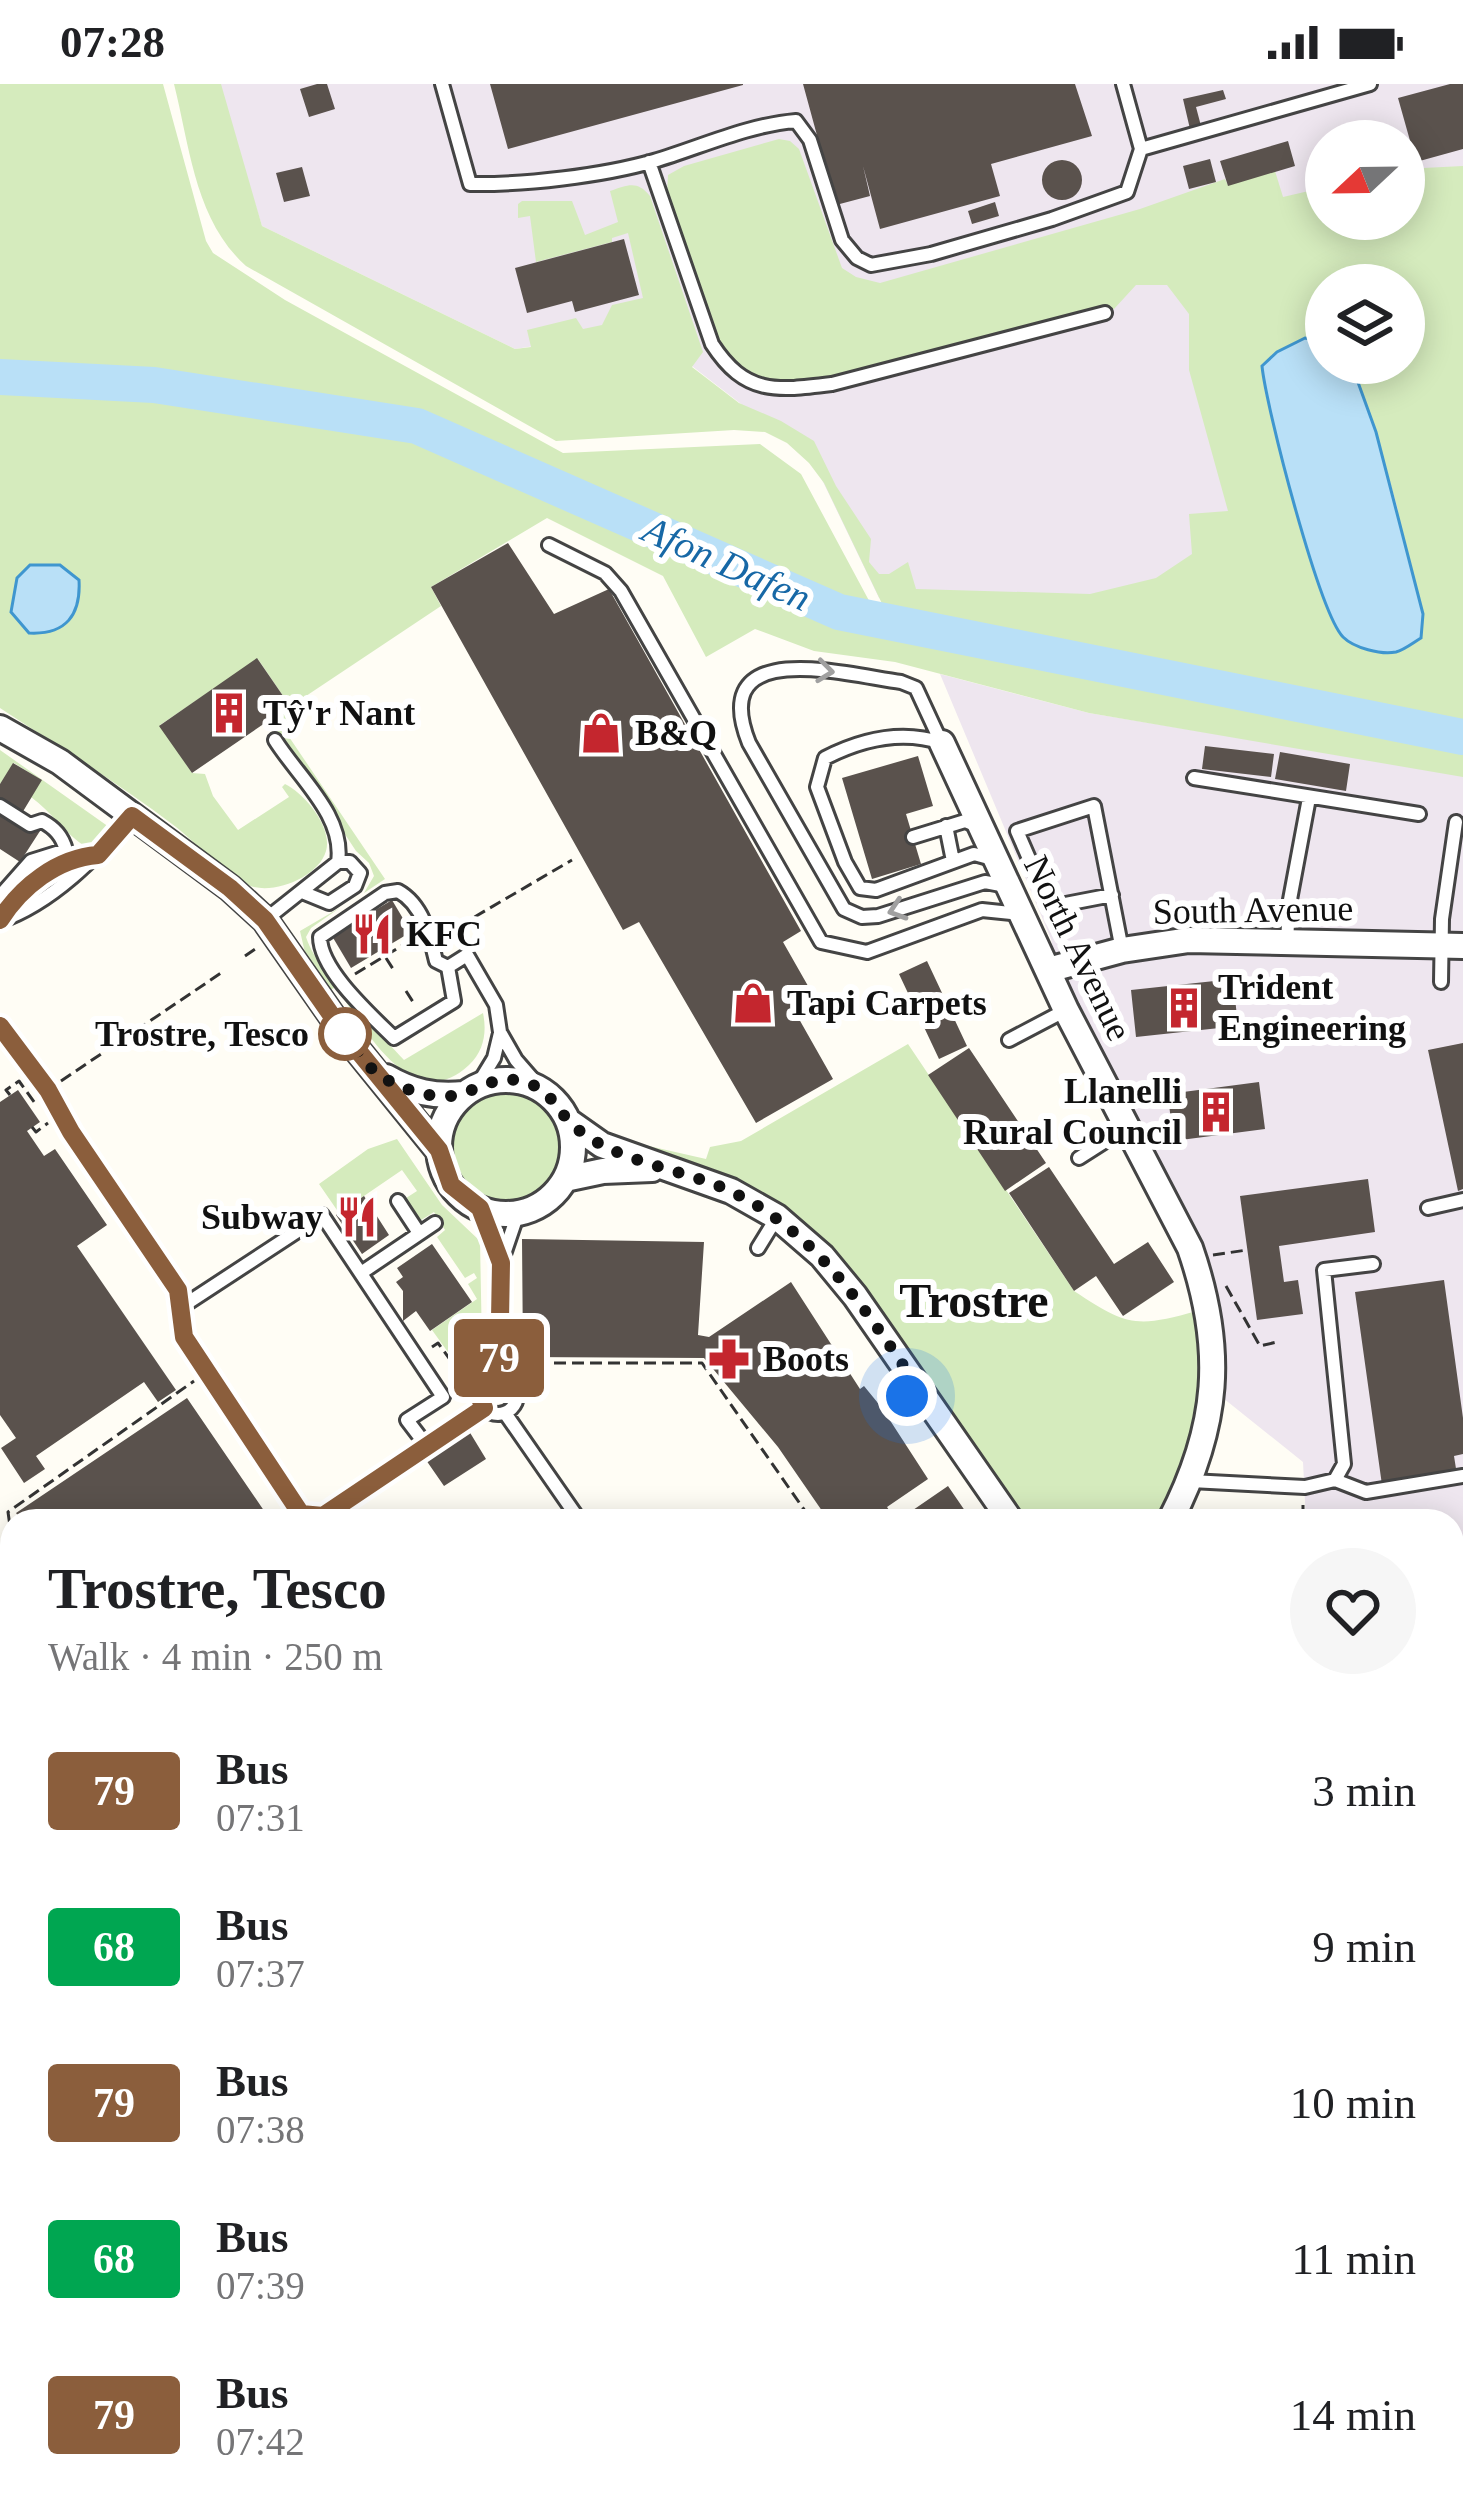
<!DOCTYPE html>
<html lang="en">
<head>
<meta charset="utf-8">
<style>
	body { margin:0; font-family:"Times New Roman",serif; background:#f6f6f6; color:#202124; height:100vh; display:flex; flex-direction:column; font-size:45px; white-space:nowrap }
	* { box-sizing:border-box; margin:0 }
	p { font-size:39px; color:#757577 }
	.icon { flex:none; width:66px; height:66px; fill:none; stroke:currentColor; stroke-width:2; stroke-linecap:round; stroke-linejoin:round }
	.map { position:relative; flex:1; overflow:hidden }
	.side { position:absolute; left:0px; top:1425px; width:1464px; height:1011px; display:flex; flex-direction:column; background:#fff; border-radius:36px 36px 0 0; box-shadow:0 6px 30px #0003 }
	.side>* { flex:none }
	.badge { padding:0 24px; border-radius:9px; font-size:42px; line-height:78px }
	.needle { width:78px; rotate:248deg }
	.buttons { position:absolute; left:1305px; top:36px; display:grid; gap:24px }
	.buttons a { display:grid; place-items:center; width:120px; height:120px; border-radius:50%; background:#fff; box-shadow:0 6px 30px #0003; font-size:60px }
	.you { position:absolute; width:60px; height:60px; margin:-30px; border:9px solid #fff; border-radius:50%; background:#1a73e8; box-shadow:0 0 0 18px #1a73e833 }
	.map>.badge { position:absolute; translate:-50% -50%; box-shadow:0 0 0 6px #fff }
	.round { display:grid; place-items:center; flex:none; width:126px; height:126px; border-radius:63px; background:#f6f6f6 }
	.headline { display:flex; align-items:center; justify-content:space-between; height:204px; padding:0 48px }
	h1 { font-size:57px; font-weight:800; line-height:90px }
	ul { padding:0; list-style:none }
	li { display:flex; align-items:center; gap:36px; height:156px; padding:0 48px }
	li div { flex:1 }
	li b { display:block; font-size:45px }
	li em { font-style:normal }
	li .badge { min-width:132px; font-weight:700; text-align:center }
	.status { display:flex; justify-content:space-between; align-items:center; height:84px; padding:0 60px; background:#fff; direction:ltr }
	.status svg { height:33px; fill:currentColor }
	.map>svg:first-child { display:block }
	.industrial { fill:#eee6ef; fill-rule:evenodd }
	.green { fill:#d5ebbd; fill-rule:evenodd }
	.forest { fill:#b9dc9c }
	.pitch { fill:#e6f2cf }
	.water { fill:#b9e0f7; stroke:#3f96cf; stroke-width:3 }
	.lines { fill:none; stroke-linecap:round; stroke-linejoin:round }
	.stream { stroke:#3f96cf; stroke-width:6 }
	.river { stroke:#b9e0f7; stroke-width:36 }
	.building { fill:#5a524d }
	.service-casing { stroke:#444; stroke-width:18 }
	.minor-casing { stroke:#444; stroke-width:30 }
	.secondary-casing { stroke:#333; stroke-width:39 }
	.path { stroke:#333; stroke-width:3; stroke-dasharray:12 6; stroke-linecap:butt }
	.service { stroke:#fff; stroke-width:12 }
	.minor { stroke:#fff; stroke-width:24 }
	.secondary { stroke:#fff6b0; stroke-width:33 }
	.oneway { stroke:#a0a0a0 }
	.line-casing { stroke:#fff; stroke-width:27 }
	.line { stroke:#8b5e3c; stroke-width:18 }
	.walk { stroke:#111; stroke-width:12; stroke-dasharray:0 21.6 }
	.stop-dot { fill:#fff; stroke:#8b5e3c; stroke-width:6 }
	.labels { text-anchor:middle; dominant-baseline:central; stroke-width:12; stroke-linejoin:round; paint-order:stroke }
	.poi-label { font-size:36px; font-weight:bold; fill:#111; stroke:#fff; text-anchor:start }
	.street-label { font-size:36px; fill:#111; stroke:#fff }
	.stop-label { font-size:36px; font-weight:bold; fill:#111; stroke:#fff; text-anchor:end }
	.water-label { font-size:39px; font-style:italic; fill:#1768a6; stroke:#fff }
	.district-label { font-size:48px; font-weight:bold; fill:#111; stroke:#fff }
</style>
</head>
<body>
<div class="status"><b>07:28</b><svg viewBox="0 0 49 12"><path d="M0 12V9h3v3zM5 12V6h3v6zM10 12V3h3v9zM15 12V0h3v12zM26 1h20v11H26zM47 4h2v5h-2z"/></svg></div>
<div class="map">
<svg width="1463" height="2435" viewBox="0 0 1463 2435">
	<rect width="100%" height="100%" fill="#fffdf5"/>
	<!-- industrial -->
	<path class="industrial" d="M218 0H1463V602L879 514 812 375 644 245 515 265 262 142ZM1326 57H1404V135H1326ZM1326 201H1404V279H1326Z
		M940 590 1089 629 1463 691V1781L1452 1783V1437H1306L1303 1378 1213 1306 1211 1237 1066 926 1051 855Z
		M1463 1829V1994L1452 1984V1830Z"/>
	<!-- green -->
	<path class="green" d="M0 0H163L206 157 213 169 285 216 563 369 760 360 801 390 888 552 1463 662V693L1089 629 895 578 814 567 755 545 706 573 663 492 547 434 431 503 441 522 291 622 295 635 283 644 385 795 364 809 374 792 369 779 356 767 270 636 290 622 258 575 160 641 192 689 205 690 213 712 238 746 289 713 282 703 285 700C304 709 333 743 326 767 319 793 272 812 248 801 221 789 199 761 176 743 120 700 59 663 0 624Z
		M174 0H221L262 142 515 265 531 263 527 246 576 234 583 245 602 241 612 221 643 214 628 149 612 154V158L536 178 530 132 518 134V120L522 117H572L585 151 618 138 610 107C628 101 637 96 650 112L703 268 692 283 739 319 781 337 814 357 836 402 871 455 869 478 879 490H889L908 478 916 505 1090 510 1156 494 1192 470 1189 430 1228 427 1189 286V230L1167 201H1136L1114 225 1099 222 833 296C792 301 748 303 720 268L667 110 668 91 684 82 779 55 790 57 799 65 842 184 856 193 880 199 1140 125 1225 95 1228 101 1275 87 1283 113 1326 103V135H1404V85L1463 82V648L887 530 824 399 809 379 787 359 765 348 734 346 556 357 246 182C195 136 190 64 174 0ZM1326 201H1404V279H1351L1376 348 1398 426 1326 522 1265 309 1262 282 1305 254 1326 258Z
		M0 666 109 743 95 760 86 763C64 749 52 728 31 713L41 696 14 679 0 700Z
		M341 823 311 844 306 853C317 889 376 946 404 976L483 929C487 948 484 967 469 981 412 1035 363 942 336 903L330 906 306 873 300 847Z
		M908 960 1074 1207C1127 1242 1136 1244 1197 1227 1207 1298 1199 1377 1156 1437H1026L830 1163 784 1123 734 1095 681 1077 639 1069 640 1060 706 1075 710 1063 741 1057Z
		M449 1063a56 56 0 1 1 112 0a56 56 0 1 1-112 0Z
		M397 1055 442 1121 480 1157 482 1263 477 1277 463 1289 432 1246 477 1215 468 1200 477 1194 474 1189 465 1194 437 1153 445 1146 434 1128 418 1138 403 1116 417 1107 402 1086 339 1129 319 1100 368 1065Z
		M1452 1984 1463 1994V2342L1452 2337Z"/>
	<!-- forest -->
	<path class="forest" d="M0 1759 12 1771V1894L0 1907Z"/>
	<!-- pitch -->
	<path class="pitch" d="M0 1916 12 1921V2134L0 2130Z"/>
	<!-- water -->
	<path class="water" d="M1305 254 1326 258V279H1351L1376 348 1423 530 1421 554C1414 558 1404 566 1396 568 1381 571 1354 564 1343 553 1319 528 1266 323 1262 282L1277 268Z
		M30 481H60L79 496C81 531 66 551 29 549L11 528 17 494Z"/>
	<g class="lines">
		<!-- stream -->
		<path class="stream" d="M0 1682 12 1701"/>
		<!-- river -->
		<path class="river" d="M0 293 154 301 417 342 839 528 1463 653"/>
	</g>
	<!-- building -->
	<path class="building" d="M317 0H327L335 25 309 33 300 5Z
		M490 0H743V1L508 65Z
		M803 0H1075L1092 52 991 80 1000 112 880 145 863 82 870 112 836 121Z
		M1450 0H1463V65L1416 78 1398 14Z
		M1223 6 1226 15 1196 23 1201 42 1190 45 1183 15Z
		M1288 57 1295 82 1228 102 1220 77Z
		M1210 75 1216 98 1189 105 1183 82Z
		M1042 96a20 20 0 1 1 40 0a20 20 0 1 1-40 0Z
		M302 83 310 112 284 118 276 89Z
		M995 118 999 132 972 140 968 127Z
		M624 155 639 211 575 228 572 217 527 229 515 184Z
		M508 459 554 530 609 505 801 847 783 858 820 923 799 935 833 995 756 1039 639 838 623 846 431 503Z
		M257 574 290 622 192 689 159 642Z
		M1205 662 1274 670 1271 693 1202 685Z
		M1280 668 1350 680 1346 707 1275 695Z
		M918 672 933 722 906 730 921 780 872 795 842 694Z
		M13 679 42 696 19 734 40 747 20 778 0 765V700Z
		M392 816 411 848 351 884 332 852Z
		M927 877 967 962 939 975 899 890Z
		M1233 895 1238 942 1136 953 1131 906Z
		M1463 959V1105L1458 1107 1428 966Z
		M969 964 1046 1079 1005 1107 928 991Z
		M1259 998 1265 1045 1173 1057 1168 1010Z
		M18 1006 40 1038 27 1047 44 1072 55 1065 107 1141 77 1162 176 1306 158 1318 144 1298 36 1372 45 1385 24 1399 1 1364 16 1354 0 1331V1018Z
		M1049 1083 1114 1180 1148 1158 1174 1198 1123 1232 1096 1192 1074 1207 1009 1109Z
		M1368 1095 1375 1148 1279 1162 1284 1198 1298 1196 1303 1230 1257 1236 1240 1112Z
		M364 1112 389 1151 362 1170 336 1131Z
		M522 1155 704 1158 698 1251 709 1253 791 1198 860 1305 864 1302 882 1324 928 1395 887 1423 896 1437H829L778 1363 704 1274 523 1273Z
		M432 1160 472 1218 430 1247 416 1227 403 1237V1207L396 1198 403 1193 397 1184Z
		M1444 1196 1463 1334V1370L1454 1372 1457 1391 1382 1401 1355 1208Z
		M187 1314 271 1437H22L16 1429Z
		M469 1347 486 1375 444 1402 426 1376Z
		M948 1402 972 1437H897Z
		M1463 1519V1668L1452 1669V1521Z
		M0 2148 12 2153V2209L0 2204Z
		M6 2337 12 2338V2398L0 2396Z
		M117 2424H165L162 2435H116Z
		M452 2424H490L495 2426 491 2435H457L449 2431Z
		M673 2424H718L715 2435 671 2432Z
		M1363 2424H1410L1405 2435H1385Z"/>
	<g class="lines">
		<!-- service casing -->
		<g class="service-casing">
			<path id="service" d="M442 0 470 100C523 101 602 92 654 77 701 63 747 41 796 37L810 56 842 156 857 174 871 181 931 170 1052 135 1127 108 1141 65 1123 0
				M1141 65 1370 0
				M649 78 712 260C745 311 776 307 832 300L1105 229
				M549 461 605 489 621 507 821 858 867 868 982 826 1021 830
				M941 658 916 604 901 598C847 591 706 551 749 659L844 825 862 833 878 832 985 798 1006 802
				M942 659C903 646 862 655 825 674L817 703 845 778 860 804 876 806 974 770 996 776
				M1194 694 1419 730
				M0 722 30 741 42 737C55 744 62 752 66 766L31 777 0 812
				M946 742 953 777
				M913 753 965 737 980 743
				M398 807C422 820 430 851 436 877L448 883 454 917 394 954C371 931 320 886 320 853L385 809Z
				M302 808 329 819 355 802 360 789 350 778H338
				M1112 811 1050 823 1017 747 1094 722 1122 866
				M0 835 17 810 82 772
				M265 836 338 778C345 732 298 693 275 656
				M0 837C52 819 97 773 132 732
				M1287 858 1289 821 1309 714
				M448 883 467 871 496 921 500 948 516 976 543 1007
				M1441 898 1442 835 1456 738
				M0 942 48 1006 71 1048 178 1206 184 1253 301 1430 323 1432 484 1324
				M1009 956 1066 926
				M477 1002 494 974 500 949
				M1079 1074 1126 1044
				M398 1117 419 1149
				M1428 1124 1463 1116
				M480 1125 500 1178
				M758 1164 777 1133
				M361 1189 435 1139
				M183 1222 322 1131 443 1313 407 1336 426 1361
				M479 1311a19 19 0 1 1 38 0a19 19 0 1 1-38 0Z
				M499 1292 501 1179 518 1129
				M895 1320 918 1303
				M505 1329 580 1437
				M1335 1396 1344 1380 1324 1186 1373 1180
				M1191 1397 1305 1403 1335 1396 1366 1408 1463 1392
				M1452 1506 1463 1505
				M0 1585 12 1602
				M1460 1950 1463 1959
				M47 2435 51 2424"/>
		</g>
		<!-- minor casing -->
		<g class="minor-casing">
			<path id="minor" d="M0 644 60 678 230 804 265 836 346 952 439 1067
				M942 659 1066 926 1190 1164C1225 1265 1219 1343 1170 1437
				M1048 886 1122 866 1189 856 1463 862
				M386 993C412 1008 434 1013 464 1010
				M439 1063a67 67 0 1 1 134 0a67 67 0 1 1-134 0Z
				M568 1037 602 1061 731 1107 777 1133 822 1172 855 1212 1011 1437
				M565 1095 603 1087 652 1085
				M0 2314 12 2316
				M348 2424 373 2435
				M641 2424 643 2435
				M216 2435 220 2424
				M404 2435 409 2424
				M834 2435 835 2424"/>
		</g>
		<!-- secondary casing -->
		<g class="secondary-casing">
			<path id="secondary" d="M0 1739 12 1753
				M1452 1800 1463 1799"/>
		</g>
		<!-- path -->
		<path class="path" d="M459 842 572 776
			M245 872 258 863
			M386 874 395 888
			M355 890 413 855
			M406 907 415 921
			M61 997 224 887
			M10 1011 6 1006 19 997 37 1022
			M32 1043 36 1048 48 1039
			M1213 1171 1247 1166
			M1226 1202 1260 1262 1277 1258
			M432 1263 438 1259 464 1295
			M518 1279H702L812 1437
			M1303 1421V1437
			M12 1456 8 1428 194 1297
			M0 1843 12 1848
			M2 1901 12 1897
			M1452 2377 1463 2382
			M262 2435 267 2424"/>
		<!-- service -->
		<use href="#service" class="service"/>
		<!-- minor -->
		<use href="#minor" class="minor"/>
		<!-- secondary -->
		<use href="#secondary" class="secondary"/>
	</g>
	<!-- one-way arrows -->
	<defs><path id="oneway-chevron" d="M-2-3.5L2.5 0L-2 3.5" fill="none" stroke-width="1.6" stroke-linecap="round" stroke-linejoin="round" transform="scale(3)"/></defs>
	<g class="oneway">
		<use href="#oneway-chevron" transform="translate(825 587) rotate(7)"/>
		<use href="#oneway-chevron" transform="translate(897 826) rotate(162)"/>
	</g>
	<g class="lines">
		<!-- line casing -->
		<g class="line-casing">
			<path id="line" d="M0 836C21 803 57 774 98 771L132 732 230 804 265 836 346 952 439 1066 451 1101 480 1124 501 1179 499 1292 482 1300 479 1312 484 1324 323 1432 301 1430 184 1253 178 1206 71 1048 48 1006 0 942"/>
		</g>
		<!-- line -->
		<use href="#line" class="line"/>
		<!-- walk -->
		<path class="walk" d="M345 950C354 961 363 976 373 986 396 1005 439 1020 467 1008 488 999 505 991 528 999 548 1006 554 1020 567 1035 575 1045 592 1056 604 1062 645 1083 691 1088 732 1108 818 1149 866 1227 918 1303L907 1312"/>
	</g>
	<!-- icons -->
	<defs>
		<g id="building-bare" transform="scale(3.24)"><path d="M-4-6H4V6H1V3H-1V6H-4ZM-2.5-4.3h1.7v1.8h-1.7ZM.8-4.3h1.7v1.8H.8ZM-2.5-1h1.7V.8h-1.7ZM.8-1h1.7V.8H.8Z" fill="#c4262e" stroke="#fff" stroke-width="2.5" paint-order="stroke"/></g>
		<g id="shop-bare" transform="scale(3.24)"><path d="M-5-2.5h2.3a2.7 3.5 0 0 1 5.4 0H5L5.5 6h-11ZM-1.5-2.5h3a1.5 2.3 0 0 0-3 0Z" fill="#c4262e" stroke="#fff" stroke-width="2.5" paint-order="stroke"/></g>
		<g id="restaurant-bare" transform="scale(3.24)"><path d="M-5-6h1v4h1v-4h1v4h1v-4h1v5L-1.5 .5V6h-2V.5L-5-1ZM5-6V6H3V1.5H1.5Q1.5-4 5-6Z" fill="#c4262e" stroke="#fff" stroke-width="2.5" paint-order="stroke"/></g>
		<g id="pharmacy-bare" transform="scale(3.24)"><path d="M-2-6h4v4h4v4h-4v4h-4v-4h-4v-4h4Z" fill="#c4262e" stroke="#fff" stroke-width="2.5" paint-order="stroke"/></g>
	</defs>
	<g fill-rule="evenodd">
		<use href="#building-bare" x="229" y="629"/>
		<use href="#shop-bare" x="601" y="649"/>
		<use href="#restaurant-bare" x="372" y="850"/>
		<use href="#shop-bare" x="753" y="919"/>
		<use href="#building-bare" x="1184" y="924"/>
		<use href="#building-bare" x="1216" y="1028"/>
		<use href="#restaurant-bare" x="357" y="1133"/>
		<use href="#pharmacy-bare" x="729" y="1275"/>
	</g>
	<!-- markers -->
	<circle class="stop-dot" cx="345" cy="950" r="24"/>
	<g class="labels">
		<!-- poi labels -->
		<g class="poi-label">
			<text x="263" y="629">Tŷ'r Nant</text>
			<text x="635" y="649">B&amp;Q</text>
			<text x="406" y="850">KFC</text>
			<text x="1218" y="903">Trident<tspan x="1218" dy="41">Engineering</tspan></text>
			<text x="787" y="919">Tapi Carpets</text>
			<text x="1182" y="1007" text-anchor="end">Llanelli<tspan x="1182" dy="41">Rural Council</tspan></text>
			<text x="323" y="1133" text-anchor="end">Subway</text>
			<text x="763" y="1275">Boots</text>
		</g>
		<!-- street labels -->
		<g class="street-label">
			<text transform="translate(1253 826) rotate(-1)">South Avenue</text>
			<text transform="translate(1078 864) rotate(64)">North Avenue</text>
		</g>
		<!-- stop labels -->
		<g class="stop-label">
			<text x="309" y="950">Trostre, Tesco</text>
		</g>
		<!-- water labels -->
		<g class="water-label">
			<text transform="translate(727 479) rotate(24)">Afon Dafen</text>
		</g>
		<!-- district labels -->
		<g class="district-label">
			<text x="974" y="1216">Trostre</text>
		</g>
	</g>
</svg>
<div class="buttons">
<a><svg class="needle" viewBox="-14 -14 28 28"><path d="M0-13l5 13h-10z" fill="#e53935"/><path d="M0 13l5-13h-10z" fill="#757577"/></svg></a>
<a><svg class="icon" aria-label="layers" viewBox="0 0 24 24"><path d="M12 4l9 5-9 5-9-5zM3 14l9 5 9-5"/></svg></a>
</div>
<div class="you" style="left:907px;top:1312px"></div>
<b class="badge" style="left:499px;top:1274px;background:#8b5e3c;color:#fff">79</b>
<section class="side">
<div class="headline"><div><h1>Trostre, Tesco</h1><p>Walk · 4 min · 250 m</p></div><a class="round"><svg class="icon" aria-label="heart" viewBox="0 0 24 24"><path d="M12 20l-8-8c-3-5 5-10 8-4 3-6 11-1 8 4z"/></svg></a></div>
<ul>
<li><span class="badge" style="background:#8b5e3c;color:#fff">79</span><div><b>Bus</b><p>07:31</p></div><em>3 min</em></li>
<li><span class="badge" style="background:#00a651;color:#fff">68</span><div><b>Bus</b><p>07:37</p></div><em>9 min</em></li>
<li><span class="badge" style="background:#8b5e3c;color:#fff">79</span><div><b>Bus</b><p>07:38</p></div><em>10 min</em></li>
<li><span class="badge" style="background:#00a651;color:#fff">68</span><div><b>Bus</b><p>07:39</p></div><em>11 min</em></li>
<li><span class="badge" style="background:#8b5e3c;color:#fff">79</span><div><b>Bus</b><p>07:42</p></div><em>14 min</em></li>
</ul>
</section>
</div>
</body>
</html>
